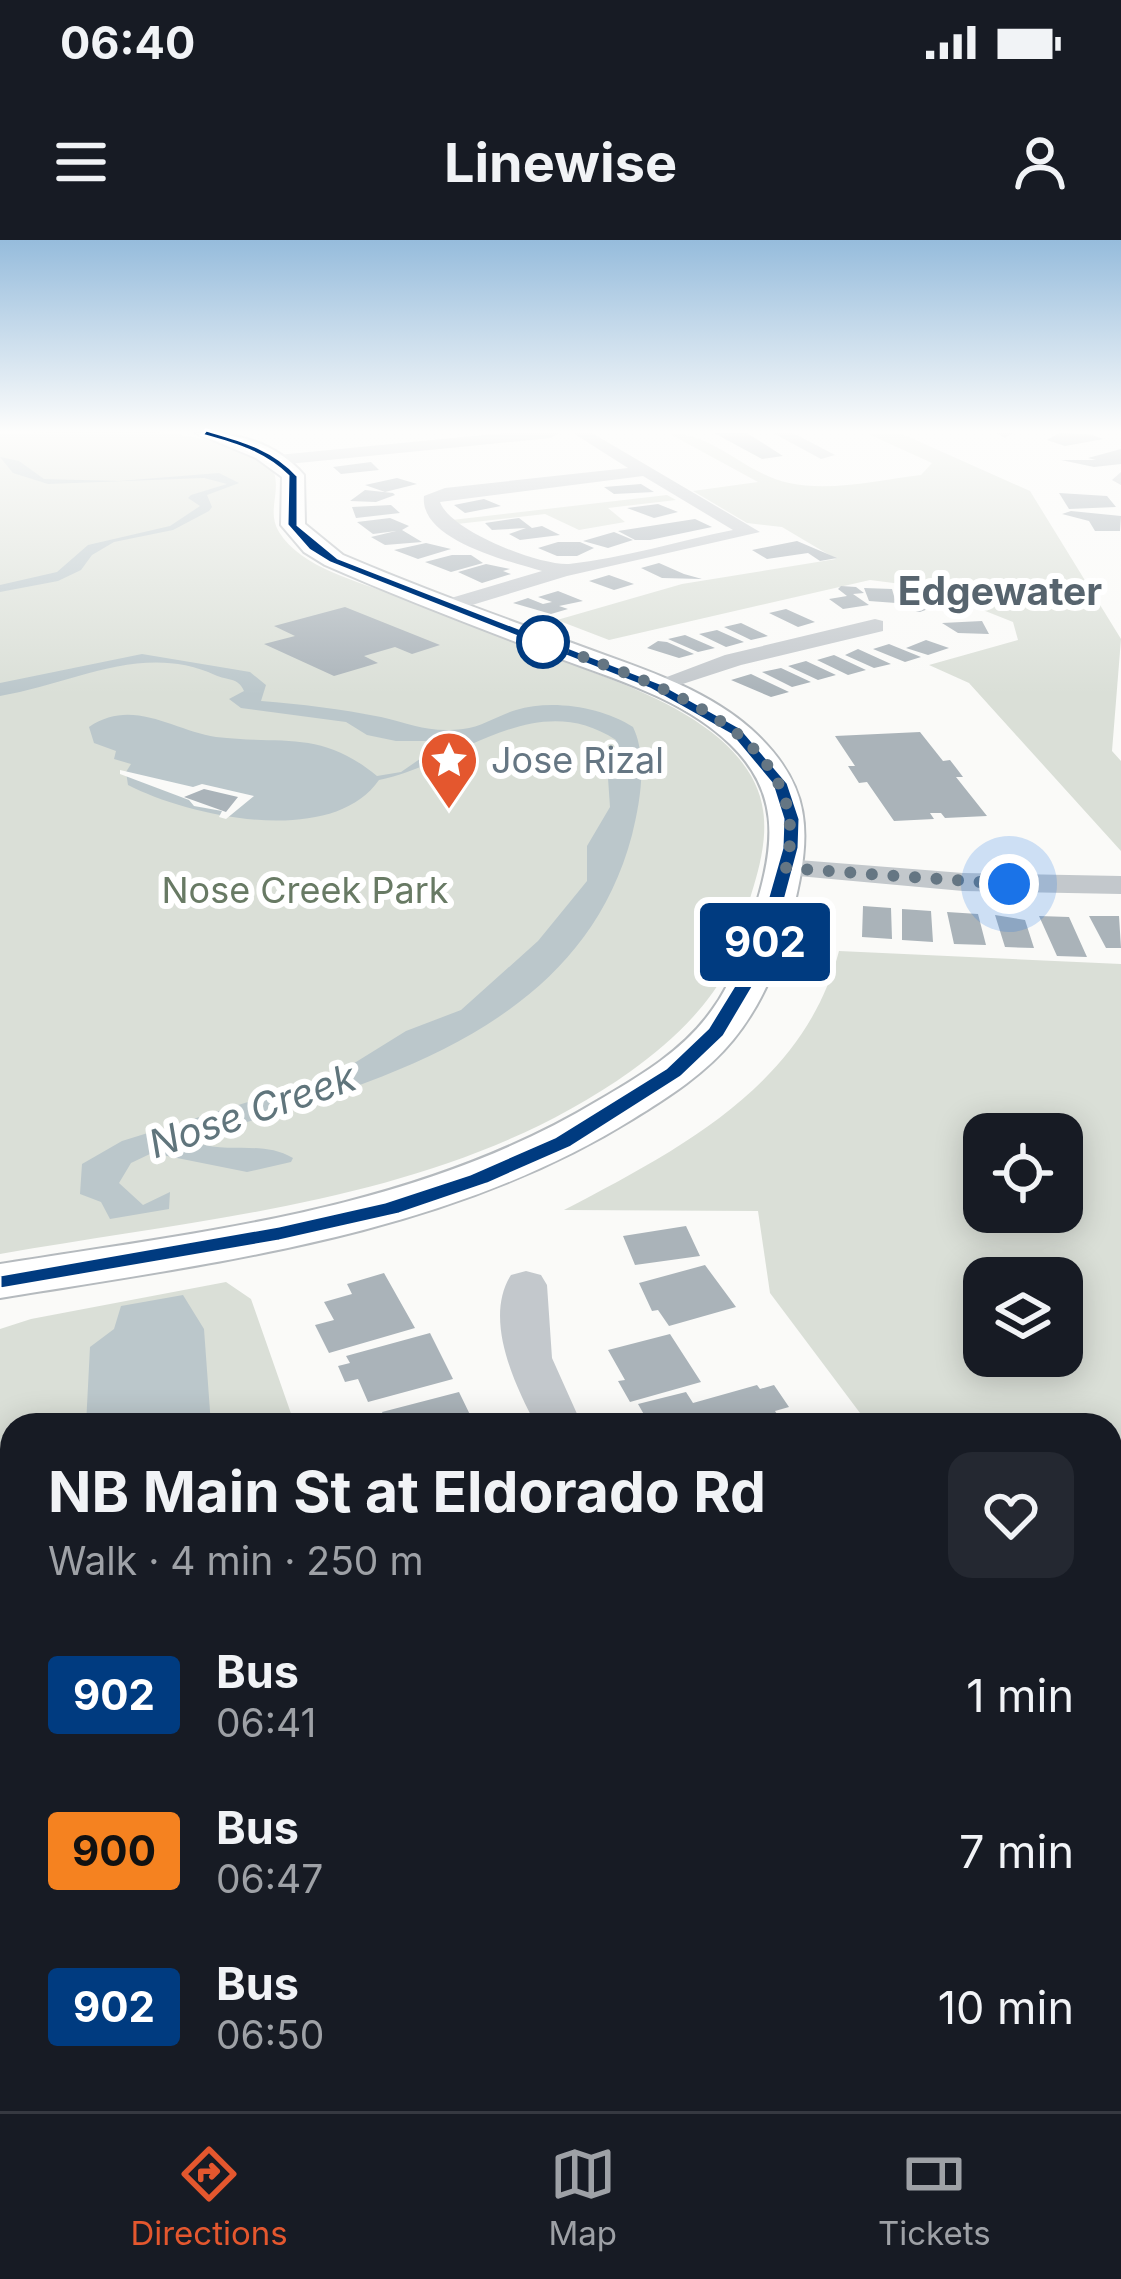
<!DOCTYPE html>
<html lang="en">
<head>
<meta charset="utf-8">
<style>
	body { margin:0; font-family:Inter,sans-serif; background:#242831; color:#f1f3f6; height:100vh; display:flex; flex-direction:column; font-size:45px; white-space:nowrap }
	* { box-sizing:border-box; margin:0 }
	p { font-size:39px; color:#9ea1a6 }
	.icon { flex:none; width:66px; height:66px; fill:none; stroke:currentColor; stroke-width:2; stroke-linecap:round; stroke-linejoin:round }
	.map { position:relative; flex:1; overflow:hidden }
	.sheet { position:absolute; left:0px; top:1173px; width:1122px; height:699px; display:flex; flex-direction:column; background:#171b24; border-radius:36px 36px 0 0; box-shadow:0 6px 30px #0003 }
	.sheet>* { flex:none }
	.badge { padding:0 24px; border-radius:9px; font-size:42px; line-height:78px }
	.fabs { position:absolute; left:963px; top:873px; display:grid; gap:24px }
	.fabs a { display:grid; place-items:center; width:120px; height:120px; border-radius:24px; background:#171b24; box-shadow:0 6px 30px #0003; font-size:60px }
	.you { position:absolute; width:60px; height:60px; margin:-30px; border:9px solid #fff; border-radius:50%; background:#1a73e8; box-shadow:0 0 0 18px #1a73e833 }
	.map>.badge { position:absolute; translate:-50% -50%; box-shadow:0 0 0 6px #fff }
	.round { display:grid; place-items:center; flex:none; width:126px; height:126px; border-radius:24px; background:#242831 }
	.headline { display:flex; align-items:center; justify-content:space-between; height:204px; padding:0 48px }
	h1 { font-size:57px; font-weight:700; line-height:90px }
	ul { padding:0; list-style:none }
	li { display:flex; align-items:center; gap:36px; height:156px; padding:0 48px }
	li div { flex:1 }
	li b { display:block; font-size:45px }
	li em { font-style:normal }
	li .badge { min-width:132px; font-weight:700; text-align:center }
	.status { display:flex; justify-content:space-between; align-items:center; height:84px; padding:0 60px; background:#171b24; direction:ltr }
	.status svg { height:33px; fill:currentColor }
	header { display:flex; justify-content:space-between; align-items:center; height:156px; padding:0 48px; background:#171b24; font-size:54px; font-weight:700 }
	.tabs { display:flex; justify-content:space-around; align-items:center; height:168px; border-top:3px solid #363941; background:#171b24; font-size:33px; color:#9ea1a6 }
	.tabs a { display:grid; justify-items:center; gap:6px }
	.tabs .on { color:#e4572e }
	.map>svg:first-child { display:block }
	.green { fill:#dadfd7; fill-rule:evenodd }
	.water { fill:#bbc7cb }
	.pier { fill:#fafaf8 }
	.building { fill:#aab3b9 }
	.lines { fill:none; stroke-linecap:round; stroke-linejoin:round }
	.major-casing { stroke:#b5babe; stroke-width:4 }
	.minor { fill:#c3c8cc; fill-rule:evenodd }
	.major { fill:#fff; fill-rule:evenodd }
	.line { fill:#003b80; stroke:#fff; stroke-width:3 }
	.walk { stroke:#657683; stroke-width:12; stroke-dasharray:0 21.6 }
	.stop-dot { fill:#fff; stroke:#003b80; stroke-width:6 }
	.labels { text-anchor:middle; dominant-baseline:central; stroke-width:12; stroke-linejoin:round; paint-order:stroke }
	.far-poi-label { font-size:36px; fill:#657683; stroke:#fff; text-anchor:start }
	.far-park-label { font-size:36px; fill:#687a64; stroke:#fff }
	.far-neighbourhood-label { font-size:39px; font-weight:bold; fill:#57646e; stroke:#fff }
	.far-water-label { font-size:39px; font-style:italic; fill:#60757c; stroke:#fff }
</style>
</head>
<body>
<div class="status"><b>06:40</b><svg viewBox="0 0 49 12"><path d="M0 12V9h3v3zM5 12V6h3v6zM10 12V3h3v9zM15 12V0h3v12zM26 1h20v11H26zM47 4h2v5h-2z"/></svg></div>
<header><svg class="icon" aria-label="menu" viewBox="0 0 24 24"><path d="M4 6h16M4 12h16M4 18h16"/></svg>Linewise<svg class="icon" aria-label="person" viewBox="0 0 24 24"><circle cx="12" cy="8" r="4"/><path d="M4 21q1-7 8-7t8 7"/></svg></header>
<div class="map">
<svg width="1121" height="1871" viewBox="0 0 1121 1871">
	<rect width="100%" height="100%" fill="#fafaf8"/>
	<!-- green -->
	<path class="green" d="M0 193C91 193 195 175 273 230 282 251 266 271 279 292 301 328 360 342 397 356 453 378 510 400 566 422 620 443 675 461 720 499 774 547 771 592 751 655 744 678 738 703 729 725 709 767 669 804 631 831 449 961 214 976 0 1014Z
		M668 193C715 193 745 234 789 243 831 252 879 240 921 235L932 223 866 193H900L1030 251 1121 399 1112 511 1121 521V611L969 443 929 425 1018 400 1013 382 925 347 870 340 609 400 557 380 682 344 836 319 782 287 747 283 693 251 758 242Z
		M667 255 676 260 608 268 625 282 579 290 545 274 457 284 452 280Z
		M839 711 1121 724V1521L1110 1506V1185H869L770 1053 758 971 564 970C678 910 804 846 839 711ZM984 894H1062V972H984ZM984 1038H1062V1116H984Z
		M226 1042 251 1059 295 1185H12V1860H537L533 1871H0V1089L31 1079Z"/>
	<!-- water -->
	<path class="water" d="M0 217 19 221 44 239 119 241 219 233 239 243 207 255 212 267 209 271 173 290 114 302 92 315 81 330 58 341 0 352V345L57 332 88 305 170 286 200 266 188 258 191 255 227 244 204 238 48 244 13 233Z
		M142 414 250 432 266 445 261 461C301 464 341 469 381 477 412 484 428 493 463 489 482 487 497 476 516 470 552 459 602 467 633 487 648 518 640 563 632 595 581 789 380 841 211 893L198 903C230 914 262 900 293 918L291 922 247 932 152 913 131 923 119 943 143 965 170 952 169 969 110 979 101 962 80 954 82 924 122 901 335 835 406 791 461 770 538 701 587 641V606L610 567 608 538 616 500C534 446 459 524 379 540 333 607 192 578 128 545L126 532 131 524 114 519 116 511 94 503 89 487C133 457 174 491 216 497 283 505 320 489 377 536L401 532 446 501H396L367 495 346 482 241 468 229 459 244 451C238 437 228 441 215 435 142 402 73 444 0 456V443Z
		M183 1055 204 1089 211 1185H86L90 1107 114 1089 121 1066Z
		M50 1860H305L303 1871H47Z"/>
	<!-- pier -->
	<path class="pier" d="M120 530 193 547 202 544 254 556 226 579 219 577 222 571 194 566 189 560 120 534Z"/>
	<!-- building -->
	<path class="building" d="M714 193H747L783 216 762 219Z
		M1059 193 1088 194 1104 199 1065 206 1047 200Z
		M1121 209V224L1094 227 1061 220H1096L1088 218Z
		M371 222 379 230 341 234 333 227Z
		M397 238 417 244 385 252 365 245Z
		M641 244 654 252 614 254 604 247Z
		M365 250 393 253 395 255 376 262 350 261Z
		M1059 253 1107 256 1116 267 1069 269Z
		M484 259 501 266 465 273 454 265Z
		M658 264 678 272 654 278 627 268Z
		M391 265 400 273 356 278 352 267Z
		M1071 271 1121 276 1120 291H1095L1089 281 1062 274Z
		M390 278 409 286 402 290 422 302 385 305 371 297 396 291 373 294 357 282Z
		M519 278 532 288 542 286 560 295 520 300 509 294 526 288 492 290 485 283Z
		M695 279 712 287 650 300H635L618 291Z
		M614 292 633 300 608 308 583 301Z
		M797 301 837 318 820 321 808 313 767 319 752 310Z
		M558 302H580L594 308 577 316H557L538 308Z
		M426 303 451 309 418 319 394 310Z
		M452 315H471L483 323 451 332 425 322Z
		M659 323 684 334 702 339 662 338 641 328Z
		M486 324 510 329 503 331 511 334 482 343 458 332Z
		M609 335 634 344 614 350 589 341Z
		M841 346 856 347 864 353 853 354 869 365 843 369 829 359 847 356 838 349Z
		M864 348 892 349 896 363 869 361Z
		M558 351 583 361 559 366 568 369 551 374 513 363 528 358 543 364 552 362 538 357Z
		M913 356 932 359 928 363 939 365 920 372 898 367Z
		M345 367 440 405 412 414 395 407 364 416 378 423 334 436 264 404 295 396 274 386Z
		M786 369 815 382 798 387 769 373Z
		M982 381 989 394 958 393 942 383Z
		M741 383 768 396 751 400 724 387Z
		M717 390 744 402 726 407 699 394Z
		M685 395 715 408 698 412 668 399Z
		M926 400 949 408 928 415 906 408Z
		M658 401 667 402 694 414 679 418 647 408Z
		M889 404 921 417 905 422 873 409Z
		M858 409 891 424 874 428 845 415Z
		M834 415 866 430 848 435 817 420Z
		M806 421 836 435 818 440 788 426Z
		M781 428 811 442 792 447 762 432Z
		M751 434 789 452 771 457 731 440Z
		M920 492 943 521 950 520 957 529 963 537H956L987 576 945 578 941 573H930L934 579 894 581 867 542 859 543 848 526H855L835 496Z
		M204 549 238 557 226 572 184 557Z
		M863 666 891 668 892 699 862 697Z
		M902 669 931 671 933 702 902 700Z
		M947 672 978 674 986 705 954 704Z
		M995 675 1025 680 1034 708 1005 707Z
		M1039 676 1069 677 1087 717 1057 716Z
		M1089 676H1119L1121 708H1106Z
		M686 986 700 1016 635 1025 623 996Z
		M705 1025 736 1067 669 1086 658 1070 652 1071 639 1043Z
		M384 1033 415 1088 329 1113 315 1085 334 1080 324 1062 352 1054 347 1044Z
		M430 1093 453 1139 368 1162 358 1139 345 1142 338 1126 350 1123 346 1116Z
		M670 1094 701 1142 630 1162 618 1141 625 1140 608 1110Z
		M757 1145 760 1149 774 1145 789 1167 775 1171 784 1185H650L638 1164 686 1152 693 1163Z
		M459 1152 475 1185H388L382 1172Z
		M1110 1509 1121 1524V1561L1110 1565Z"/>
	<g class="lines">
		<!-- major casing -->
		<g class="major-casing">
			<path id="major" d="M196 193C237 192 276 203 304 235L305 284 343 315C418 347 495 375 572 403 633 426 701 445 751 489 813 545 812 593 793 670 781 717 764 762 733 800 706 833 669 857 633 879 443 997 217 1022 0 1058V1024C206 991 417 970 599 860 640 836 684 810 712 770 735 739 746 699 757 662 775 602 779 551 730 504 682 458 614 439 553 416 476 387 400 358 325 325L304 312 281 285 282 237 256 218Z"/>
		</g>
		<!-- minor -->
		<path class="minor" d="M504 193H559L551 198 278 225 269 220 278 215Z
			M573 193H592L760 292 567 336 449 372 441 371V361L542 331C508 321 419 300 424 256L445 248 628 228ZM643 236 733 290C679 301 623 318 569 324 540 326 450 291 440 262Z
			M773 193H793L835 215 821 219Z
			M996 193H1013L1005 198Z
			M1121 232V245L1112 240Z
			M875 379 883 381V391L741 425 655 453 643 446 725 415Z
			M786 619 963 633 1121 636V654L963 651 776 634 771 628Z
			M526 1031 541 1035 547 1045 552 1118 582 1185H536C515 1145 483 1079 511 1035Z
			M1121 1650V1709L1110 1714V1654Z
			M904 1860H973L968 1871H899Z"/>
		<!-- major -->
		<use href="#major" class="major"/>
	</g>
	<!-- sky -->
	<linearGradient id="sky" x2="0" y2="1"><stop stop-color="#96bcdc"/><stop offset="0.42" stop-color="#fdfdfc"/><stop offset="1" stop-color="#fdfdfc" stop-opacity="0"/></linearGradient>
	<rect width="1121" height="455" fill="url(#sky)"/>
	<!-- line -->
	<path class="line" d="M206 190C241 200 273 208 298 236V285L338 318 660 443 741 488 788 543 800 579 799 608 769 720 724 796 681 837 571 907 487 944 399 974 279 1001 0 1049V1035L279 986 385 962 470 934 555 897 666 828 708 788 750 720 782 608 783 579 772 544 731 495 650 449 330 323 309 310 287 285 288 236C264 212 234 204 202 195Z"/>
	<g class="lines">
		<!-- walk -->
		<path class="walk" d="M543 402C641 440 820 488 786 628L1009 644"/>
	</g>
	<!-- icons -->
	<defs>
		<g id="sight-pin" transform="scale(3)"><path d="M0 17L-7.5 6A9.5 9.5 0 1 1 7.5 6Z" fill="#e4572e" stroke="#fff"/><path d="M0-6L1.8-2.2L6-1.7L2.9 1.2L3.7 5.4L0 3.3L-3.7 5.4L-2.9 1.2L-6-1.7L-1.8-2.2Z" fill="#fff"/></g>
	</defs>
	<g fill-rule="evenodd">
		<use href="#sight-pin" x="449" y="520"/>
	</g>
	<!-- markers -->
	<circle class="stop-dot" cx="543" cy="402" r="24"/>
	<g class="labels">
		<!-- far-poi labels -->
		<g class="far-poi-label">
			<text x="491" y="520">Jose Rizal</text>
		</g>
		<!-- far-park labels -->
		<g class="far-park-label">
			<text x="305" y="650">Nose Creek Park</text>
		</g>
		<!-- far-neighbourhood labels -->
		<g class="far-neighbourhood-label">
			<text x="1000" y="350">Edgewater</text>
		</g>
		<!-- far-water labels -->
		<g class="far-water-label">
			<text transform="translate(252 870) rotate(-19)">Nose Creek</text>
		</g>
	</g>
</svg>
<div class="fabs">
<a><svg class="icon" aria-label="locate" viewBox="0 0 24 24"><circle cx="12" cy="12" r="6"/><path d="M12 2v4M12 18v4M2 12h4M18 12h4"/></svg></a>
<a><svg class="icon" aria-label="layers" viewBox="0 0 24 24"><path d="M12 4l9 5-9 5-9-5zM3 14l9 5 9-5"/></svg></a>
</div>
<div class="you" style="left:1009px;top:644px"></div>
<b class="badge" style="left:765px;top:702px;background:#003b80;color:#fff">902</b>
<section class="sheet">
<div class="headline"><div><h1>NB Main St at Eldorado Rd</h1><p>Walk · 4 min · 250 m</p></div><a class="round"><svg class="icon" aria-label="heart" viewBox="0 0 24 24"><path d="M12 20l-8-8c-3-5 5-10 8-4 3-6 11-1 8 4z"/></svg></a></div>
<ul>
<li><span class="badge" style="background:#003b80;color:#fff">902</span><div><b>Bus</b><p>06:41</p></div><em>1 min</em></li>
<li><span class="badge" style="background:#f58220;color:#111">900</span><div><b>Bus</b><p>06:47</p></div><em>7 min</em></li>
<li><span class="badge" style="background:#003b80;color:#fff">902</span><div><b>Bus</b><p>06:50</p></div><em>10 min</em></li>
</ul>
</section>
</div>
<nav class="tabs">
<a class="on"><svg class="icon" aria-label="directions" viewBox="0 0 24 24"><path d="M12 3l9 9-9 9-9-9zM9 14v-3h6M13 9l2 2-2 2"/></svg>Directions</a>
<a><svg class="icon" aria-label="map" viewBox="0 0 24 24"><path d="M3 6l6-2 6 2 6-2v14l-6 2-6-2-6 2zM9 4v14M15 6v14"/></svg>Map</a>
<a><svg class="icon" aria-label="tickets" viewBox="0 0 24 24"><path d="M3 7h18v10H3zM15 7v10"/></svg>Tickets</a>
</nav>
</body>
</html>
